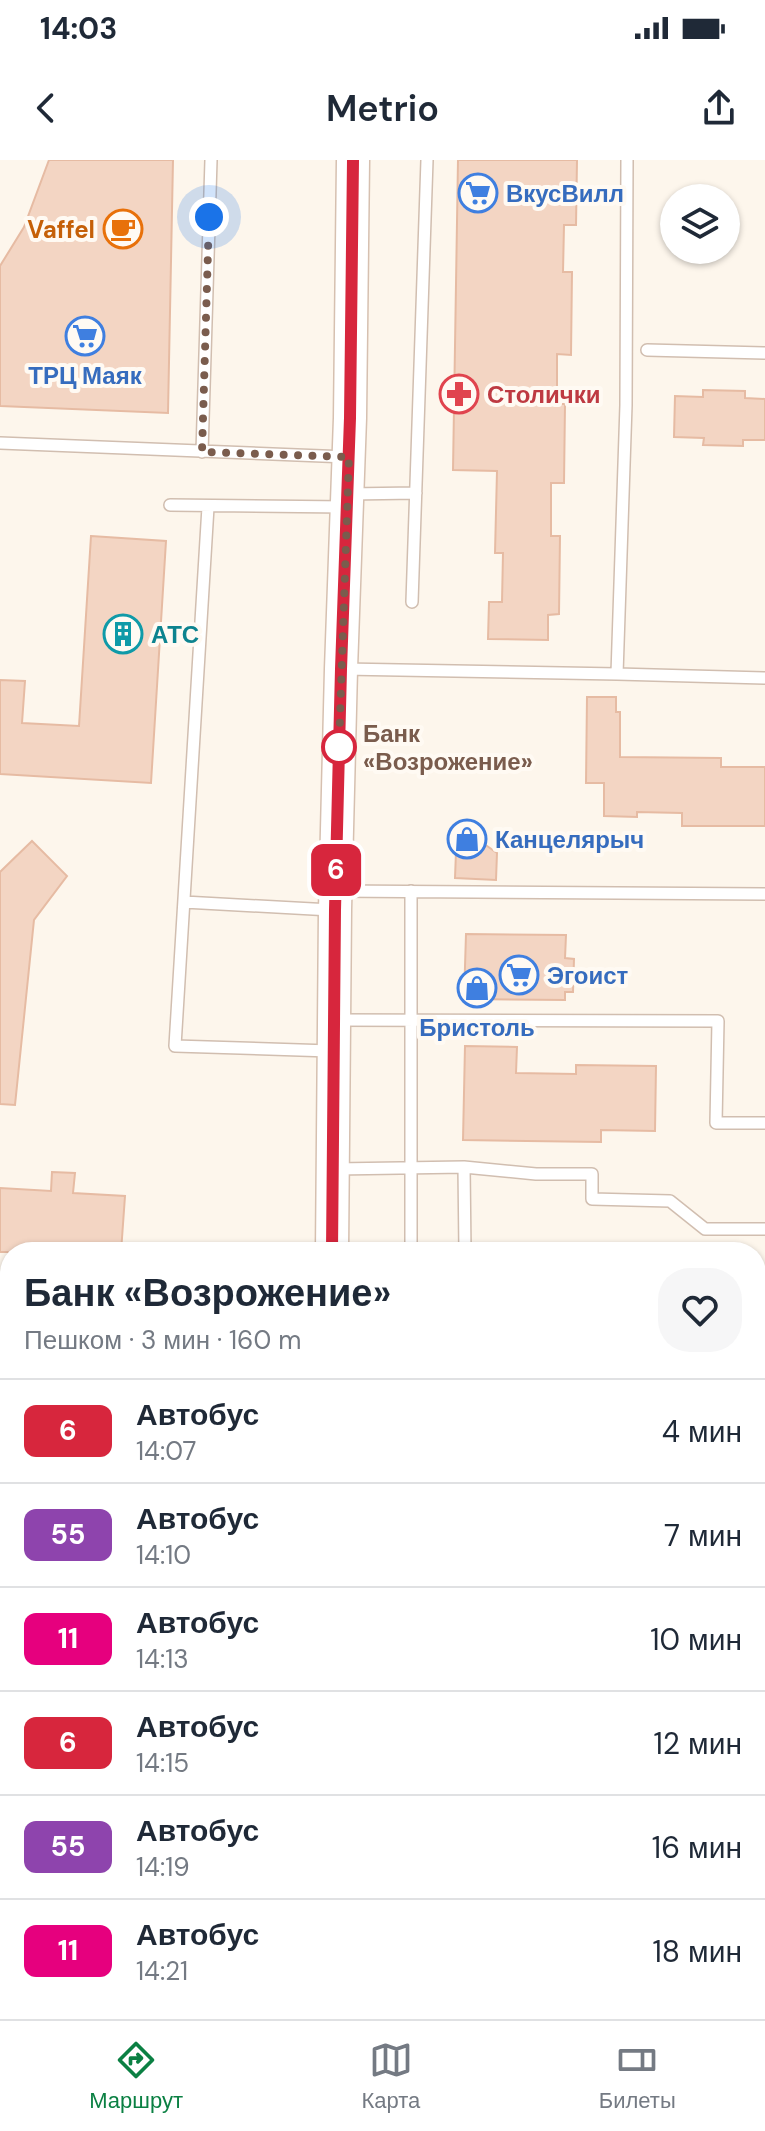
<!DOCTYPE html>
<html lang="ru">
<head>
<meta charset="utf-8">
<style>
	body { margin:0; font-family:"DM Sans",sans-serif; background:#f6f6f7; color:#1f2937; height:100vh; display:flex; flex-direction:column; font-size:30px; white-space:nowrap }
	* { box-sizing:border-box; margin:0 }
	p { font-size:26px; color:#747a83 }
	.icon { flex:none; width:44px; height:44px; fill:none; stroke:currentColor; stroke-width:2; stroke-linecap:round; stroke-linejoin:round }
	.map { position:relative; flex:1; overflow:hidden }
	.drawer { position:absolute; left:0px; top:1082px; width:766px; height:778px; display:flex; flex-direction:column; background:#fff; border-radius:32px 32px 0 0; box-shadow:0 2px 6px #0004 }
	.drawer>* { flex:none }
	.badge { padding:0 16px; border-radius:12px; font-size:28px; line-height:52px }
	.buttons { position:absolute; left:660px; top:24px; display:grid; gap:16px }
	.buttons a { display:grid; place-items:center; width:80px; height:80px; border-radius:50%; background:#fff; box-shadow:0 2px 6px #0004; font-size:40px }
	.you { position:absolute; width:40px; height:40px; margin:-20px; border:6px solid #fff; border-radius:50%; background:#1a73e8; box-shadow:0 0 0 12px #1a73e833 }
	.map>.badge { position:absolute; translate:-50% -50%; box-shadow:0 0 0 4px #fff }
	.round { display:grid; place-items:center; flex:none; width:84px; height:84px; border-radius:32px; background:#f6f6f7 }
	.headline { display:flex; align-items:center; justify-content:space-between; height:136px; padding:0 24px }
	h1 { font-size:38px; font-weight:600; line-height:60px }
	ul { padding:0; list-style:none }
	li { display:flex; align-items:center; gap:24px; height:104px; padding:0 24px; border-top:2px solid #e0e1e3 }
	li div { flex:1 }
	li b { display:block; font-size:30px }
	li em { font-style:normal }
	li .badge { min-width:88px; font-weight:700; text-align:center }
	.status { display:flex; justify-content:space-between; align-items:center; height:56px; padding:0 40px; background:#fff; direction:ltr }
	.status svg { height:22px; fill:currentColor }
	header { display:flex; justify-content:space-between; align-items:center; height:104px; padding:0 24px; background:#fff; font-size:36px; font-weight:600 }
	.tabs { display:flex; justify-content:space-around; align-items:center; height:112px; border-top:2px solid #e0e1e3; background:#fff; font-size:22px; color:#747a83 }
	.tabs a { display:grid; justify-items:center; gap:4px }
	.tabs .current { color:#0b8043 }
	.map>svg:first-child { display:block }
	.building { fill:#f3d5c3; stroke:#e6bba3; stroke-width:2 }
	.lines { fill:none; stroke-linecap:round; stroke-linejoin:round }
	.lane-casing { stroke:#d1beb0; stroke-width:14 }
	.street-casing { stroke:#d1beb0; stroke-width:25 }
	.secondary-casing { stroke:#d6c0b0; stroke-width:35 }
	.lane { stroke:#fff; stroke-width:11 }
	.street { stroke:#fff; stroke-width:22 }
	.secondary { stroke:#fff; stroke-width:32 }
	.line-casing { stroke:#fff; stroke-width:18 }
	.line { stroke:#d7263d; stroke-width:12 }
	.walk { stroke:#7a5c4d; stroke-width:8; stroke-dasharray:0 14.4 }
	.stop-dot { fill:#fff; stroke:#d7263d; stroke-width:4 }
	.labels { text-anchor:middle; dominant-baseline:central; stroke-width:8; stroke-linejoin:round; paint-order:stroke }
	.shop-label { font-size:24px; font-weight:bold; fill:#366cbe; stroke:#fffaf3; text-anchor:start }
	.food-label { font-size:24px; font-weight:bold; fill:#c56008; stroke:#fffaf3; text-anchor:end }
	.health-label { font-size:24px; font-weight:bold; fill:#be3a42; stroke:#fffaf3; text-anchor:start }
	.culture-label { font-size:24px; font-weight:bold; fill:#0d838f; stroke:#fffaf3; text-anchor:start }
	.stop-label { font-size:24px; font-weight:bold; fill:#7a5c4d; stroke:#fffaf3; text-anchor:start }
</style>
</head>
<body>
<div class="status"><b>14:03</b><svg viewBox="0 0 49 12"><path d="M0 12V9h3v3zM5 12V6h3v6zM10 12V3h3v9zM15 12V0h3v12zM26 1h20v11H26zM47 4h2v5h-2z"/></svg></div>
<header><svg class="icon" aria-label="back" viewBox="0 0 24 24"><path d="M15 5l-7 7 7 7"/></svg>Metrio<svg class="icon" aria-label="share" viewBox="0 0 24 24"><path d="M12 15V3M7 8l5-5 5 5M5 13v7h14v-7"/></svg></header>
<div class="map">
<svg width="765" height="1859" viewBox="0 0 765 1859">
	<rect width="100%" height="100%" fill="#fdf6ec"/>
	<!-- building -->
	<path class="building" d="M49 0H173L168 253 0 246V106L24 67Z
		M458 0H577L576 65H564L563 112H572L571 195 557 194V244H565L564 323H551V376H560L559 454 548 455V480L488 479 489 442H502L503 393H495L497 311 453 310Z
		M703 230 745 231V238L765 239V280H743V286L703 285 704 278 674 277 675 236 703 237Z
		M91 376 166 381 151 623 0 614V520L25 521 22 563 79 566Z
		M587 537H616V552H620V597L721 598V607H765V666H682V653L637 652V657L604 656V623H586Z
		M457 665 497 693 496 720 455 718Z
		M32 681 67 716 34 760 15 945 0 944V712Z
		M466 774 566 775 565 798 574 799 573 832H565V840L464 839Z
		M465 886 517 887 516 913 576 914V905L656 906 655 971 601 970V982L463 980Z
		M52 1012 75 1013 73 1033 125 1036 121 1092H0V1028L51 1031Z"/>
	<g class="lines">
		<!-- lane casing -->
		<g class="lane-casing">
			<path id="lane" d="M647 190 765 193
				M0 283 347 297
				M202 292 211 0
				M349 334 416 333
				M170 345 346 347
				M208 347 175 886 330 891
				M412 442 427 0
				M344 509 617 514 626 245 627 0
				M617 514 765 518
				M336 731 765 734
				M184 742 331 750
				M337 860 718 861 716 963H765
				M464 1007 465 1092
				M336 1009 464 1007 536 1014H592V1039L670 1041 705 1069H765
				M411 1092V731
				M0 1405 10 1404
				M756 1582 765 1583
				M184 1850V1859
				M489 1859V1850
				M640 1859V1850"/>
		</g>
		<!-- street casing -->
		<g class="street-casing">
			<path id="street" d="M0 1304 10 1305
				M756 1307H765"/>
		</g>
		<!-- secondary casing -->
		<g class="secondary-casing">
			<path id="secondary" d="M332 1092 335 750 341 509 350 258 353 0
				M325 1859V1850"/>
		</g>
		<!-- lane -->
		<use href="#lane" class="lane"/>
		<!-- street -->
		<use href="#street" class="street"/>
		<!-- secondary -->
		<use href="#secondary" class="secondary"/>
	</g>
	<g class="lines">
		<!-- line casing -->
		<g class="line-casing">
			<path id="line" d="M332 1092 335 750 341 509 350 258 353 0"/>
		</g>
		<!-- line -->
		<use href="#line" class="line"/>
		<!-- walk -->
		<path class="walk" d="M209 57 202 292 349 297 339 587"/>
	</g>
	<!-- icons -->
	<defs>
		<g id="supermarket-ring" transform="scale(2)"><circle r="9.5" fill="#fffaf3" stroke="#3f7fe0" stroke-width="1.5"/><path d="M-6-5.5h2.5l.6 2H6L4.5 2H-2.5L-4.4-4H-6ZM-1.5 3.2a1.3 1.3 0 1 0 .1 0ZM3 3.2a1.3 1.3 0 1 0 .1 0Z" fill="#3f7fe0"/></g>
		<g id="cafe-ring" transform="scale(2)"><circle r="9.5" fill="#fffaf3" stroke="#e8710a" stroke-width="1.5"/><path d="M-5.5-4.5H6V0H3Q3 3.5 0 3.5H-2.5Q-5.5 3.5-5.5 0ZM3-3.2v2h1.7v-2ZM-6 4.5H4V6H-6Z" fill="#e8710a"/></g>
		<g id="pharmacy-ring" transform="scale(2)"><circle r="9.5" fill="#fffaf3" stroke="#e0444e" stroke-width="1.5"/><path d="M-2-6h4v4h4v4h-4v4h-4v-4h-4v-4h4Z" fill="#e0444e"/></g>
		<g id="building-ring" transform="scale(2)"><circle r="9.5" fill="#fffaf3" stroke="#0f9aa8" stroke-width="1.5"/><path d="M-4-6H4V6H1V3H-1V6H-4ZM-2.5-4.3h1.7v1.8h-1.7ZM.8-4.3h1.7v1.8H.8ZM-2.5-1h1.7V.8h-1.7ZM.8-1h1.7V.8H.8Z" fill="#0f9aa8"/></g>
		<g id="shop-ring" transform="scale(2)"><circle r="9.5" fill="#fffaf3" stroke="#3f7fe0" stroke-width="1.5"/><path d="M-5-2.5h2.3a2.7 3.5 0 0 1 5.4 0H5L5.5 6h-11ZM-1.5-2.5h3a1.5 2.3 0 0 0-3 0Z" fill="#3f7fe0"/></g>
	</defs>
	<g fill-rule="evenodd">
		<use href="#supermarket-ring" x="478" y="33"/>
		<use href="#cafe-ring" x="123" y="69"/>
		<use href="#supermarket-ring" x="85" y="176"/>
		<use href="#pharmacy-ring" x="459" y="234"/>
		<use href="#building-ring" x="123" y="474"/>
		<use href="#shop-ring" x="467" y="679"/>
		<use href="#supermarket-ring" x="519" y="815"/>
		<use href="#shop-ring" x="477" y="828"/>
	</g>
	<!-- markers -->
	<circle class="stop-dot" cx="339" cy="587" r="16"/>
	<g class="labels">
		<!-- shop labels -->
		<g class="shop-label">
			<text x="506" y="33">ВкусВилл</text>
			<text x="85" y="215" text-anchor="middle">ТРЦ Маяк</text>
			<text x="495" y="679">Канцелярыч</text>
			<text x="547" y="815">Эгоист</text>
			<text x="477" y="867" text-anchor="middle">Бристоль</text>
		</g>
		<!-- food labels -->
		<g class="food-label">
			<text x="95" y="69">Vaffel</text>
		</g>
		<!-- health labels -->
		<g class="health-label">
			<text x="487" y="234">Столички</text>
		</g>
		<!-- culture labels -->
		<g class="culture-label">
			<text x="151" y="474">АТС</text>
		</g>
		<!-- stop labels -->
		<g class="stop-label">
			<text x="363" y="573">Банк<tspan x="363" dy="28">«Возрожение»</tspan></text>
		</g>
	</g>
</svg>
<div class="buttons">
<a><svg class="icon" aria-label="layers" viewBox="0 0 24 24"><path d="M12 4l9 5-9 5-9-5zM3 14l9 5 9-5"/></svg></a>
</div>
<div class="you" style="left:209px;top:57px"></div>
<b class="badge" style="left:336px;top:710px;background:#d7263d;color:#fff">6</b>
<section class="drawer">
<div class="headline"><div><h1>Банк «Возрожение»</h1><p>Пешком · 3 мин · 160 m</p></div><a class="round"><svg class="icon" aria-label="heart" viewBox="0 0 24 24"><path d="M12 20l-8-8c-3-5 5-10 8-4 3-6 11-1 8 4z"/></svg></a></div>
<ul>
<li><span class="badge" style="background:#d7263d;color:#fff">6</span><div><b>Автобус</b><p>14:07</p></div><em>4 мин</em></li>
<li><span class="badge" style="background:#8e44ad;color:#fff">55</span><div><b>Автобус</b><p>14:10</p></div><em>7 мин</em></li>
<li><span class="badge" style="background:#e6007e;color:#fff">11</span><div><b>Автобус</b><p>14:13</p></div><em>10 мин</em></li>
<li><span class="badge" style="background:#d7263d;color:#fff">6</span><div><b>Автобус</b><p>14:15</p></div><em>12 мин</em></li>
<li><span class="badge" style="background:#8e44ad;color:#fff">55</span><div><b>Автобус</b><p>14:19</p></div><em>16 мин</em></li>
<li><span class="badge" style="background:#e6007e;color:#fff">11</span><div><b>Автобус</b><p>14:21</p></div><em>18 мин</em></li>
</ul>
</section>
</div>
<nav class="tabs">
<a class="current"><svg class="icon" aria-label="directions" viewBox="0 0 24 24"><path d="M12 3l9 9-9 9-9-9zM9 14v-3h6M13 9l2 2-2 2"/></svg>Маршрут</a>
<a><svg class="icon" aria-label="map" viewBox="0 0 24 24"><path d="M3 6l6-2 6 2 6-2v14l-6 2-6-2-6 2zM9 4v14M15 6v14"/></svg>Карта</a>
<a><svg class="icon" aria-label="tickets" viewBox="0 0 24 24"><path d="M3 7h18v10H3zM15 7v10"/></svg>Билеты</a>
</nav>
</body>
</html>
